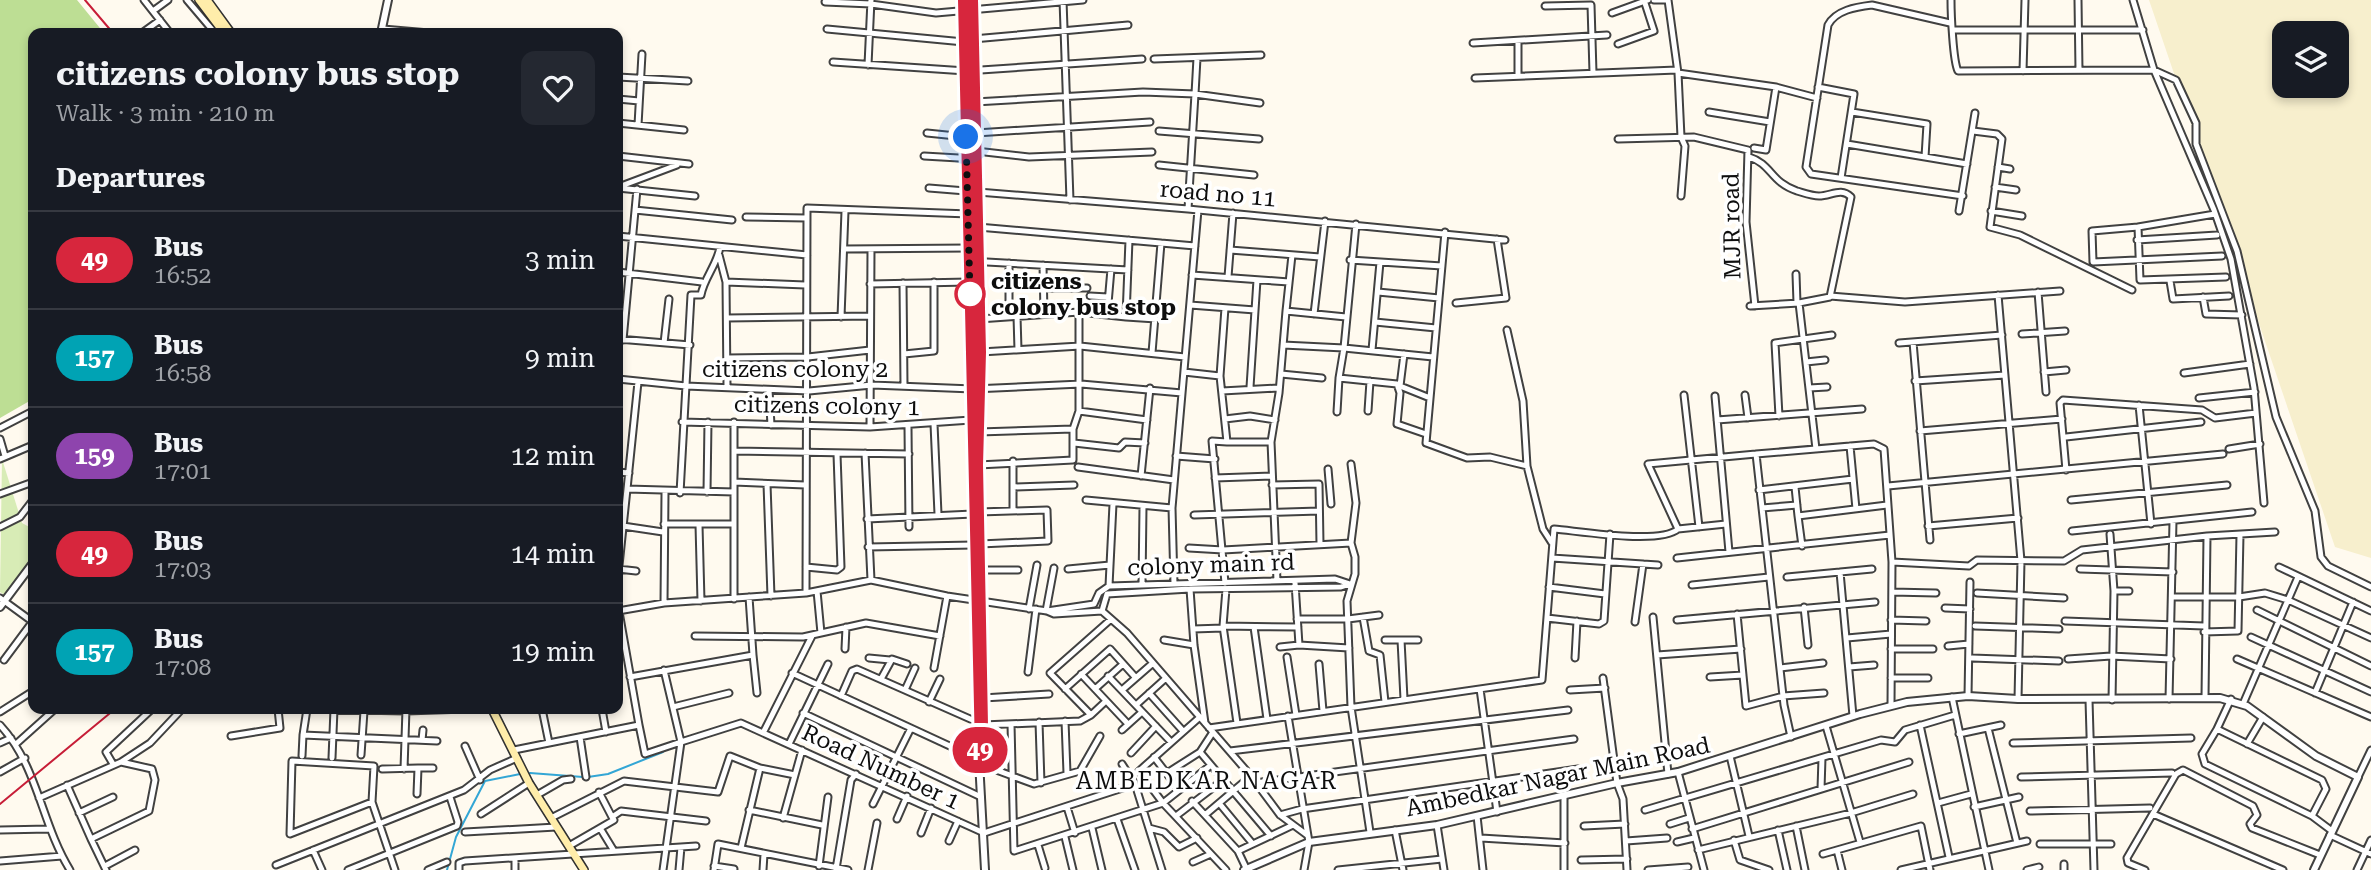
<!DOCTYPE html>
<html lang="en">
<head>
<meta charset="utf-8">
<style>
	body { margin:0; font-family:"Roboto Serif",serif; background:#242831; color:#f1f3f6; height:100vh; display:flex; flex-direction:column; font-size:26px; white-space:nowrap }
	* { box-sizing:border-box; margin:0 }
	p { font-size:23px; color:#9ea1a6 }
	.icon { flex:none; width:38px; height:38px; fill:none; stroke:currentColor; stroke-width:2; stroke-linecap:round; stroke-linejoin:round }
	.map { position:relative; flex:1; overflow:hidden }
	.drawer { position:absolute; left:28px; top:28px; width:595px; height:686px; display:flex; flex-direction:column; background:#171b24; border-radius:14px; box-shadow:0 4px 10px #0003 }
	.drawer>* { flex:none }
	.badge { padding:0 14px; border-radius:23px; font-size:24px; line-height:46px }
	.buttons { position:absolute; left:2272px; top:21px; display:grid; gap:14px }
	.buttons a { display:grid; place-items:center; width:77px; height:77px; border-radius:14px; background:#171b24; box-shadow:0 4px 10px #0003; font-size:35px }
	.you { position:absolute; width:35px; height:35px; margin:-18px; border:5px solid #fff; border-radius:50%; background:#1a73e8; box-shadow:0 0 0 10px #1a73e833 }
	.map>.badge { position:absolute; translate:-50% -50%; box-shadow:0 0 0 4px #fff }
	h2 { padding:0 28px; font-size:26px; line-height:63px }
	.round { display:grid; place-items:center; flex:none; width:74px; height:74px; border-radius:14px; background:#242831 }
	.summary { display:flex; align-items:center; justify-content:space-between; height:119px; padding:0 28px }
	h1 { font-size:33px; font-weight:700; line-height:52px }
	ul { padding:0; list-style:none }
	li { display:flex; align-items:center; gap:21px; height:98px; padding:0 28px; border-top:2px solid #363941 }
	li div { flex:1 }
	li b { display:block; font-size:26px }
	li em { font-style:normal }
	li .badge { min-width:77px; font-weight:700; text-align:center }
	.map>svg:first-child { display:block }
	.farmland { fill:#f7efcd; fill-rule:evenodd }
	.green { fill:#d8ecb6 }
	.forest { fill:#bdde94 }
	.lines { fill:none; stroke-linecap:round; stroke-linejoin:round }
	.stream { stroke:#33a6d5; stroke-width:2 }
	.minor-casing { stroke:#414141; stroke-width:9 }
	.tertiary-casing { stroke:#414141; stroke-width:10 }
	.secondary-casing { stroke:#303030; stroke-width:10 }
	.minor { stroke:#fff; stroke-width:5 }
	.tertiary { stroke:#fff; stroke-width:6 }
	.secondary { stroke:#ffedaa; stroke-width:7 }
	.rail { stroke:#c71d37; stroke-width:2 }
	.line-casing { stroke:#fff; stroke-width:16 }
	.line { stroke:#d7263d; stroke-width:10 }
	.walk { stroke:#0e0e0e; stroke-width:7; stroke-dasharray:0 12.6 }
	.stop-dot { fill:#fff; stroke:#d7263d; stroke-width:3.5 }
	.labels { text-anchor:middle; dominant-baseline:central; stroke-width:7; stroke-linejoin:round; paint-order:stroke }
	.street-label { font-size:23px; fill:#0e0e0e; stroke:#fff }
	.stop-label { font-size:23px; font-weight:bold; fill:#0e0e0e; stroke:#fff; text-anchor:start }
	.neighbourhood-label { font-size:24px; letter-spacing:2px; fill:#0e0e0e; stroke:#fff }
</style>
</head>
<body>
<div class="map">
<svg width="2371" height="870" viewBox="0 0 2371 870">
	<rect width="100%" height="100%" fill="#fffaef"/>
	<!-- farmland -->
	<path class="farmland" d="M2149 0H2371V558L2335 547ZM2284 33H2336V86H2284Z"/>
	<!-- green -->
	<path class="green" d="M2 459 22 523 33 529V558L6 596 0 592Z"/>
	<!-- forest -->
	<path class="forest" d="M0 0H77L104 33H33V399L0 418Z"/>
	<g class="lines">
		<!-- stream -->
		<path class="stream" d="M530 773 583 777
			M588 777 608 774 663 752
			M447 870 456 837 485 781 520 774"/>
		<!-- minor casing -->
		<g class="minor-casing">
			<path id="minor" d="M144 0 170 33
				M187 0 215 33
				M1063 0 1070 200
				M1654 0H1668
				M1668 0 1678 73 1681 137 1685 146 1681 196
				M1951 0C1951 13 1953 61 1958 71L2154 70 2176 80 2196 123V144L2237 251 2276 417 2315 511 2321 557 2328 566 2371 587
				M2078 0 2079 70
				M2133 0 2154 70 2214 210 2231 259 2254 388 2264 503
				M825 2 871 4 936 13 1083 0
				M1545 6 1591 5 1593 73
				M153 11 168 0
				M1612 13 1648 0
				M1950 23 1872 5C1856 7 1836 10 1828 25L1806 167 1811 174 1963 196
				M383 29 429 33
				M827 29 964 42
				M1954 30H2143
				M142 33 160 20
				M973 39 1128 25
				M1473 43 1607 35
				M1618 44 1654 31 1644 0
				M1197 58 1195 94 1260 103
				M1154 59 1261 55
				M833 62 966 71 1142 59
				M868 65 871 0
				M2023 71 2025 0
				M1678 73 1776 87 1817 98
				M1518 76V41
				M618 77 688 81
				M1475 78 1677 70
				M1818 87 1854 94 1841 178
				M618 99 639 101
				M975 102 1143 92 1195 94 1188 209
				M1709 112 1770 122
				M1852 112 1927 124 1925 157
				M618 123 684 130
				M638 125 642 54
				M1159 131 1259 139
				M1973 131 1997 134 2002 139 1990 227 2020 235 2132 290
				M927 133 966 137
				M976 133 1150 122
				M1618 139 1694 137 1748 150 1746 222 1755 306
				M1847 144 1967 164
				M1754 148 1766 150 1776 87
				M967 150 1029 157 1152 152
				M618 156 689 164
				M924 156 976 159
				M1749 157C1772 164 1770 182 1797 191 1804 193 1812 196 1819 196 1831 196 1841 187 1851 197L1830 297 1799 303 1750 306
				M1159 165 1254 175
				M1998 167 2010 169
				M621 186 677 165
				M1995 187 2016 190
				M618 188 695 196
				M929 188 1188 209 1505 240
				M635 210 732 220
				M1959 211 1975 113
				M1991 211 2022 216
				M2215 214 2138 227 2140 280 2226 277
				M746 217 806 218
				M1356 224 1344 348 1433 357
				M978 227 1195 246
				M2138 227 2092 231 2093 262 2222 256
				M1445 232 1426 443 1467 458 1490 457 1527 466 1543 529 1552 543
				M618 236 807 255
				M1129 240 1126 317 1156 319
				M2137 240 2217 235
				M844 249 969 248
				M1230 250 1320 257
				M719 255 726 282 727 386
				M1350 260 1442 266
				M969 261 1128 270
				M1043 265 1044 314
				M618 272 702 282
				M1796 274 1797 303
				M1192 275 1289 282
				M1228 277 1233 213
				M2170 281 2173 299 2229 296
				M726 282 805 285
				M903 283 904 386
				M870 284 969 282
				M1044 288H1087
				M1378 292 1439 298
				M2038 292 2046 392
				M1998 295 2021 561 2018 699
				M1090 296 1108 297
				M1830 296 1905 302 2060 291
				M2203 297 2206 314 2242 315
				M1456 303 1506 298 1497 239
				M1799 303 1816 449
				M1190 305 1255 310
				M1286 311 1292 255
				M1079 312V411L1147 420
				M1314 314 1325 221
				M1107 315 1111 269
				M1017 316 1018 350
				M841 317 845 211
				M1009 317V263
				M727 318 870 316
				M979 319 1079 312 1126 317
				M1375 322 1436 328
				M1507 330 1523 401 1527 466
				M2022 334 2065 331
				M618 339 690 345
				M623 340 637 189
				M1913 342 1930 540
				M664 343 669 299
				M1899 343 2002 335
				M1283 345 1344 348 1339 378
				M1372 350 1380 262
				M981 352 1080 346 1185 357
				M1152 353 1161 243
				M904 354 934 351V282
				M1404 354 1400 386 1430 398
				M727 358 808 357 870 350
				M1806 362 1825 360
				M1184 372 1220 376
				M2044 372 2066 370
				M2184 373 2250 364
				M1281 374 1322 378
				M618 379 686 386 809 391 872 385 973 389 1081 384 1182 393
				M1915 381 2005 375
				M1250 387 1257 280
				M1809 388 1827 387
				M769 390 771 425
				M1222 391 1278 388
				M1684 395 1699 527
				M1745 395 1748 418
				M1715 396 1729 552
				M2199 398 2255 392
				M2139 405 2151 524
				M1368 411 1370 381
				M1337 412 1339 378 1397 384 1400 393 1397 424 1426 434
				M1779 416 1775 343 1832 335
				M1225 419 1250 416 1275 420
				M1717 420 1862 409
				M682 422 870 427 971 420
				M934 424 938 514
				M870 427 871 250
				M908 427 909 527
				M0 428 33 411
				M1920 431 2062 419
				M979 432 1073 429
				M2066 437 2201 422
				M0 439 5 456
				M1227 442H1271
				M1074 443 1119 448 1125 442 1145 443
				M1850 446 1856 509
				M2229 449 2260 444
				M734 451 909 454
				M865 453 871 580
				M1176 456 1215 459
				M0 459 33 445
				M1013 461V511
				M1351 464 1356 503 1351 543 1355 557V574L1347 601 1351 707 1370 832
				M978 465 1073 460V429L1079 411
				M1078 467 1174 480
				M1328 469 1331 504
				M2066 470 2060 403 2063 400 2202 410 2215 418 2256 413
				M618 472 629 473
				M1141 476 1150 388
				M1215 478 1272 476
				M734 482 805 485
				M767 484 771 596
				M1272 485 1319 484 1320 544
				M1888 486 2223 454
				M1013 487 1074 485
				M1795 487 1798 516
				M627 489 638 382
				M1759 490 1853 479
				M707 492 708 422
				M680 493 691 295H701C704 278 717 265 720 247
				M0 494 33 482
				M1086 500 1172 508
				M2071 500 2227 485
				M1762 508 1797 505
				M979 512 1047 510 1048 541 980 544
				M1194 515 1319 511
				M867 519 973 514
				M664 524H734
				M699 525 701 601
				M623 526 663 532
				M1928 526 2018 518
				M0 527 20 517 33 500
				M1678 529 1648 464 1756 454
				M2072 531 2252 512
				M2110 534 2114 591 2112 700
				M1802 546 1798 516 1887 505
				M868 547 974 545
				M1189 548 1223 550 1351 543
				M1552 558 1658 565
				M1677 558 1890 535
				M1892 562 1969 566 1977 560 2064 561 2082 550 2207 536
				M806 567 837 570 841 567 837 454
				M2279 567 2371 611
				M618 569 636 571
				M1068 569 1110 565
				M2080 569 2173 572
				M981 570H1018
				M1840 572 1853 716
				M618 575 627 489 734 492
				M1787 577 1872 569
				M1277 581 1271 442 1279 393 1286 311 1346 317
				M1225 583 1212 441 1227 442 1220 376 1225 308
				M1295 583 1299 645 1349 648
				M1174 584 1172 508 1198 210
				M1142 585 1143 507
				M1692 585 1769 577
				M1109 586 1113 504
				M1549 587 1605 594
				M1190 589 1194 645 1205 723
				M1226 589 1223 626 1237 723
				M817 591 821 633
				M2114 591H2129
				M1892 592 1936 593
				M806 593 807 208 969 214
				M1977 593 2064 598
				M749 597 753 655
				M2173 597H2239L2265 593 2288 600 2371 638
				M0 598 33 622
				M734 599V422
				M664 603 665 493
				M618 606 639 725
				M1804 607 1808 645
				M1945 608 1970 609
				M1029 609 1037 565
				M2257 610 2371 666
				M618 611 664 603 806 593 871 580 947 596 1047 611 1094 604 1099 593 1109 586 1335 579 1350 584
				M1046 611 1054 568
				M1047 611 1054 614 1102 611
				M1102 611 1127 633 1251 776 1280 815 1307 835
				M1102 611 1107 594 1190 589 1341 587 1350 584
				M1737 614 1746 706 1783 696 1824 693
				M1363 617 1369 651 1380 655 1385 702
				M1653 617 1668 774
				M1547 618 1599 624 1604 621 1610 534
				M1297 619H1348L1379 615
				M1677 620 1875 602
				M1891 620 1926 621
				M2065 621 2204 626
				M1635 622 1643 564
				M1223 626 1298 627
				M1975 626 2059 629
				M1254 627 1267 719
				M1193 629 1223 628
				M2204 632 2238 631 2240 535
				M695 636 803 637 866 623 940 636
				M2251 637 2371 692
				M1847 638 1891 634
				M1164 640 1194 645
				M1385 640H1418
				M1401 640 1404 699
				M1948 646 1969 644
				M1280 647 1299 645
				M845 649 846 627
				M1891 649H1933
				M1657 655 1741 649
				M1287 657 1296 715
				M869 658 890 660
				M1575 658 1577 621
				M1972 658 2059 661
				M2068 659 2111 656 2171 659
				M2237 659 2371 717
				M4 660 33 621
				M1319 664 1323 711
				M1849 667 1874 665
				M934 668 947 596
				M1780 668 1823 663
				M1028 672 1036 609
				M792 673 980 760
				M1081 674 1128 724
				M1108 676 1171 742
				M630 677 753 655 757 693
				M1710 677 1743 675
				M1603 678 1617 783 1623 799 1627 870
				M1891 678H1928
				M881 679 892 659 907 664
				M1065 689 1110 649 1136 678
				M1095 689 1123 664
				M1480 689 1497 812
				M905 690 915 668
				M1122 690 1153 663
				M1570 690 1605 688
				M1149 693 1183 731
				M2315 693 2353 602
				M841 696 852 671 857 669 977 722
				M1968 696 1970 582
				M1952 697 1989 870
				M983 698 1049 694
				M2205 698 2207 536 2275 532
				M2169 699 2173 521
				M2089 700 2094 870
				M1106 701 1091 715 1050 673 1110 620
				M929 702 940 679
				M2243 704 2298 577
				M1136 705 1166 678
				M673 707 729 693
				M542 709 549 743
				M602 709 606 732
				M0 712 33 691
				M803 713 981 797
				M1288 716 1309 842 1304 870
				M1200 717 1139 771 1163 803 1226 870
				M1065 721 1067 773
				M1039 722 1041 783
				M1011 724 1014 851 1163 803 1211 765
				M0 725C38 766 41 823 70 870
				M983 725 1080 721 1091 715
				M1920 725 1949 857
				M1826 726 1860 842
				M1209 728 1542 680 1554 529C1579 531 1660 545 1678 529L1726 524
				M1988 728 2017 843
				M2217 729 2231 699
				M1122 730 1142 712
				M763 733 812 636
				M1959 734 2001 725
				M303 735 307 709 406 711 466 709
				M231 736 280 728 278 709
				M580 737 586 777
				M1791 737 1784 705 1756 454 1874 444 1884 449 1892 562 1891 705
				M422 740 423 730
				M0 743 11 738
				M2013 743 2191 738
				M16 744 55 709
				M789 744 828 664
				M2247 744 2263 717
				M465 746 480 780
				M514 750 639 725 645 754 681 742 664 670
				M1230 751 1568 710
				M1200 752 1271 836
				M1131 753 1156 726
				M361 755 364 711
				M302 756 303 735 437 741
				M1730 756 1749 836
				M1154 757 1178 788
				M332 758 334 709
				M121 762 150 743 182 709
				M113 764 106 752 152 709
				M980 764 1034 784 1080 771 1100 736
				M1122 764 1135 784 1162 870
				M418 768H433
				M382 769 418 768 417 794
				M404 769 406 709
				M0 772 25 758
				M1678 772 1704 870
				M1167 773 1200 752 1213 732
				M2021 777 2172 773
				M2358 777 2371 750
				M1255 783 1574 739
				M67 785 91 839
				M1821 789 1822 758
				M599 792 612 817
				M537 795 563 780 571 779
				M1564 797V870
				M39 798 121 762 152 769 155 780 149 811 91 839 106 870
				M1192 801 1238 851 1247 870
				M372 802 290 834 292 761 374 766 372 802 395 870
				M1219 803 1252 843
				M1938 803 1971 794
				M873 804 910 730
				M1067 807 1075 833
				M1974 807 2019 797
				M749 810 822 825
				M1645 810 1881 740 1895 742 1905 730 1955 715
				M2030 811 2150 808
				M79 813 113 797
				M481 814 529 783
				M2153 814 2283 870
				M1205 815 1251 776
				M1280 815 1302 809 1578 769
				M1176 816 1223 780
				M1477 816 1483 870
				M2312 816 2326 789 2322 780 2217 729 2202 754 2205 764 2312 816 2332 831
				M551 818 624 781 718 792 730 756 760 768 795 775
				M783 818 802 750
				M897 819 907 796
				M1117 819 1135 870
				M1670 824 1689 818
				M1437 825 1444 870
				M1584 826 1625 824
				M1796 826 1805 870
				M600 828 614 851
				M1092 828 1102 870
				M1149 828 1164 832 1179 847 1197 838
				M1692 829 1909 762
				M0 830 49 829
				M1395 830 1403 870
				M1778 830 1787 870
				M465 832 556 827
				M921 833 931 808
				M2330 835 2371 854
				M1065 837 1073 870
				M1481 838 1565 843
				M1734 840 1740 860 1769 870
				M949 841 958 821
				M1626 841 1667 838
				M1677 842 1694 838
				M2040 844H2111
				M1038 845 1045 868
				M569 846 614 820 612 817 621 811 706 821
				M741 848 760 768
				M313 850 322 870
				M1698 850 1851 813 1913 794
				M1837 850 1842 870
				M1238 851 1291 826
				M1823 854 1921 826 1930 870
				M515 858V870
				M1581 860 1627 859
				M0 861 62 856
				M1193 862 1211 854
				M2064 864V870
				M276 865 464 790 490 770 517 758
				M105 866 135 850
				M714 866 734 869
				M819 866 828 797
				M836 869 851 780 856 774
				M348 870 457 826 458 822 450 797
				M428 870 447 862
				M459 870V863L465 861 696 846
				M663 870 681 742 741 723 984 833 1135 784
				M679 870 681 847
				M714 870 718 844 848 870
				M763 870 764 854
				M868 870 877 823
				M1338 870 1442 859
				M1648 870 1688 867
				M1901 870 2027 841
				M2027 870 2039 867
				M2145 870 2128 863 2127 858 2176 774 2183 770 2253 806 2257 815 2250 824 2252 828 2320 855
				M2357 870 2371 840"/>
		</g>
		<!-- tertiary casing -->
		<g class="tertiary-casing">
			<path id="tertiary" d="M963 0 978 743 985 870
				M973 0 981 352 978 465 983 725 980 750
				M381 33 388 0
				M0 607 33 563
				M1244 870 1309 842 1437 825 1617 783 1678 772 1860 714 1907 702 1968 696 2018 699 2220 698 2247 706 2316 756 2358 777 2314 870"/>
		</g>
		<!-- secondary casing -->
		<g class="secondary-casing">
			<path id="secondary" d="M199 0 224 33
				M207 0 231 33
				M492 709 529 783 584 870"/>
		</g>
		<!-- minor -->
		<use href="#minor" class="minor"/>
		<!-- tertiary -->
		<use href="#tertiary" class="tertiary"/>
		<!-- secondary -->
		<use href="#secondary" class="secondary"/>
		<!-- rail -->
		<path class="rail" d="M85 0 113 33
			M0 804 115 709"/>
	</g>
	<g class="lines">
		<!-- line casing -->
		<g class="line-casing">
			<path id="line" d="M963 0 980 750 983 725 978 465 981 352 973 0"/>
		</g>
		<!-- line -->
		<use href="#line" class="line"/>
		<!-- walk -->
		<path class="walk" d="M966 137 970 294"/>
	</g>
	<!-- markers -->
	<circle class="stop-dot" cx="970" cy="294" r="14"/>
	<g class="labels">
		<!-- street labels -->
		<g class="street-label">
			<text transform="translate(1218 194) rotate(5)">road no 11</text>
			<text transform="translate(1732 226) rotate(-91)">MJR road</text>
			<text x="795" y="369">citizens colony 2</text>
			<text transform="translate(827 406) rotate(1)">citizens colony 1</text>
			<text transform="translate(1211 565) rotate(-2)">colony main rd</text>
			<text transform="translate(881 767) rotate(25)">Road Number 1</text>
			<text transform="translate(1558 777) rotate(-12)">Ambedkar Nagar Main Road</text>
		</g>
		<!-- stop labels -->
		<g class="stop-label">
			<text x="991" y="281">citizens<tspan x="991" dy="26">colony bus stop</tspan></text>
		</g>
		<!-- neighbourhood labels -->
		<g class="neighbourhood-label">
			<text x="1207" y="781">AMBEDKAR NAGAR</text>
		</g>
	</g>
</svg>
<div class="buttons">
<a><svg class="icon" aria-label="layers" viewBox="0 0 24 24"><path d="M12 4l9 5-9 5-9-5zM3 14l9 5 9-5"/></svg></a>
</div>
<div class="you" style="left:966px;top:137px"></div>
<b class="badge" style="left:980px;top:750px;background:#d7263d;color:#fff">49</b>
<section class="drawer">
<div class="summary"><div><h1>citizens colony bus stop</h1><p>Walk · 3 min · 210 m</p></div><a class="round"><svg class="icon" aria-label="heart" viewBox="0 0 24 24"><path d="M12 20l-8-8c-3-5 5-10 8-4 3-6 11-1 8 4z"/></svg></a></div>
<h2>Departures</h2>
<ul>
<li><span class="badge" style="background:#d7263d;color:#fff">49</span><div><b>Bus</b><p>16:52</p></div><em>3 min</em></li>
<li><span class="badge" style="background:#00a3b4;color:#fff">157</span><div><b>Bus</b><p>16:58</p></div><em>9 min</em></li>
<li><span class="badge" style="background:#8e44ad;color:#fff">159</span><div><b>Bus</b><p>17:01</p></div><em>12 min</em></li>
<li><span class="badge" style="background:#d7263d;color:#fff">49</span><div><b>Bus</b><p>17:03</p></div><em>14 min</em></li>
<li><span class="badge" style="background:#00a3b4;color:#fff">157</span><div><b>Bus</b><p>17:08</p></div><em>19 min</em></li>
</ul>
</section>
</div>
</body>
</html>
